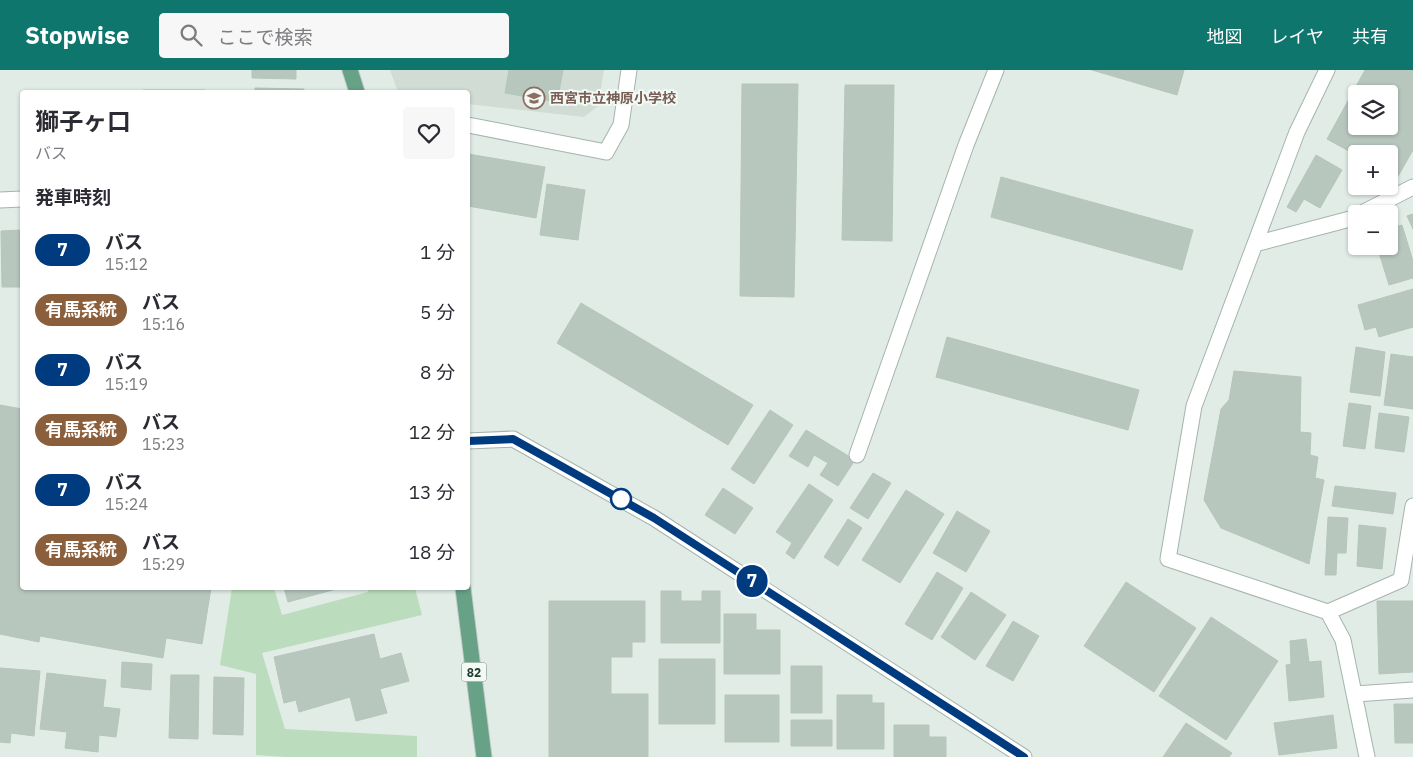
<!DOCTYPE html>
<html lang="ja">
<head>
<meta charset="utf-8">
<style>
	body { margin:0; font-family:"IBM Plex Sans","Noto Sans JP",sans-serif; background:#f7f7f7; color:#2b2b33; height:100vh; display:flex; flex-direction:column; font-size:19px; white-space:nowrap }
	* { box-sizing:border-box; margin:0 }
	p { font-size:16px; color:#7c7c81 }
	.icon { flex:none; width:28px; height:28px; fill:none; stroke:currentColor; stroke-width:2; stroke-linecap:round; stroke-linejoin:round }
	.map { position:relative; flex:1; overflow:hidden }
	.details { position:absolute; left:20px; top:20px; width:450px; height:500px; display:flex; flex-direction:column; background:#fff; border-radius:5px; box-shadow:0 1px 4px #0004 }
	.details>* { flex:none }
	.badge { padding:0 10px; border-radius:16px; font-size:18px; line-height:32px }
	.buttons { position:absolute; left:1348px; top:15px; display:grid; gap:10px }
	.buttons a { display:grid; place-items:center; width:50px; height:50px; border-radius:5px; background:#fff; box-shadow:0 1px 4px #0004; font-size:25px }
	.map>.badge { position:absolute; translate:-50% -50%; box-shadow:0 0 0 2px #fff }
	h2 { padding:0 15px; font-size:19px; line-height:45px }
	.round { display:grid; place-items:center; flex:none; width:52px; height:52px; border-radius:5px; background:#f7f7f7 }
	.summary { display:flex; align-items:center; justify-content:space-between; height:85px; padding:0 15px }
	h1 { font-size:24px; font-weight:700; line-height:38px }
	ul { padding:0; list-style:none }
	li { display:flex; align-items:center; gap:15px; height:60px; padding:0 15px }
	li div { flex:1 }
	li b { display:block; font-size:19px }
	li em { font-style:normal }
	li .badge { min-width:55px; font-weight:700; text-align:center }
	header { display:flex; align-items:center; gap:30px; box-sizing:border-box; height:70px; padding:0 25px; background:#0f766e; color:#fff }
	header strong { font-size:24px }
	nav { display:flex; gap:28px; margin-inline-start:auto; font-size:18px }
	.search { width:350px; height:45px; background:#f7f7f7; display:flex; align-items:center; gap:12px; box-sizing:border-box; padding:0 18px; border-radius:5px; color:#7c7c81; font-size:19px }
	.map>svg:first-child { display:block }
	.built { fill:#d0dcd4 }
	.green { fill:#bbddbd }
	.building { fill:#b7c7be; stroke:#b4c6bb; fill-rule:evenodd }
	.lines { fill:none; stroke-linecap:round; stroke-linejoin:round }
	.minor-casing { stroke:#a5b4ac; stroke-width:17 }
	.major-casing { stroke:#c1c9c5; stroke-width:17 }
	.minor { stroke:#fff; stroke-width:15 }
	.major { stroke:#67a186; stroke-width:15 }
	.line-casing { stroke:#fff; stroke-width:11 }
	.line { stroke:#003b80; stroke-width:8 }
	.stop-dot { fill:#fff; stroke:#003b80; stroke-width:2.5 }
	.labels { text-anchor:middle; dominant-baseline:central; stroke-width:4; stroke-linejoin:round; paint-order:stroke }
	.shield { fill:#f3f9f4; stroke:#61756b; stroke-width:1 }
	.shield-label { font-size:12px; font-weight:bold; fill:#223d30 }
	.education-label { font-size:14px; font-weight:bold; fill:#785e54; stroke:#f3f9f4; text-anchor:start }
</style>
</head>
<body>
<header>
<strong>Stopwise</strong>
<div class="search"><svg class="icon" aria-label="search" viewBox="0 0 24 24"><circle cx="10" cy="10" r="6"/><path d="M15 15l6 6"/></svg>ここで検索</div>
<nav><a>地図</a><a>レイヤ</a><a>共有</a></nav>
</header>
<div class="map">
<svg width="1413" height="687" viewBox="0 0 1413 687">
	<rect width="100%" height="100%" fill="#e2ece6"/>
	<!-- built -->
	<path class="built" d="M390 0H604L598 36 584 47 468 34V22H398Z"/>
	<!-- green -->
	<path class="green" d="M232 518H274L282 545 368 522 367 518H415L422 545 262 583 285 659 417 666V687H285L256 685V604L220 595Z"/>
	<!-- building -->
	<path class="building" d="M252 0H296V9L252 8Z
		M509 0H563L557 32 505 23Z
		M1092 0H1184L1177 25Z
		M1365 0H1413V80L1397 108 1389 103V84H1356V85L1327 69ZM1356 24H1389V56H1356Z
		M742 14H798L794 227 740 226Z
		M845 15H894L892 171 842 170Z
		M255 18 304 19V22H255Z
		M143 20H205V22H143Z
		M468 84 545 97 536 148 468 136Z
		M1316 85 1342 100 1320 138 1304 129 1296 142 1287 137Z
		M1001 107 1193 160 1182 200 991 147Z
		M547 114 585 120 578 170 540 165Z
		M1413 144V159L1407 146Z
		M1402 155 1413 191V208L1389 215 1377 176H1389V159Z
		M22 160V217H2L1 161Z
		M1413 219V257L1379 267 1376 257 1365 260 1358 235Z
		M581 233 753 335 728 375 557 273Z
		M947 267 1139 320 1128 360 936 307Z
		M1356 277 1385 282 1380 326 1350 322Z
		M1391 284 1413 287V339L1384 335Z
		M1234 301 1301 307 1300 362 1311 363 1310 385 1318 387 1315 408 1324 410 1309 494 1221 458 1204 430 1221 339 1229 330Z
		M1349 333 1371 336 1365 379 1343 376Z
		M0 335 22 339V518H211L202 574 166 568 163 588 40 566 39 572 0 564Z
		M770 340 793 355 754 414 731 399Z
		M1379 343 1409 347 1404 382 1375 378Z
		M806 360 855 390 838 416 820 405 828 393 814 385 808 397 789 386Z
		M873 403 891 413 868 449 850 438Z
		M809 414 833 430 794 489 786 483 792 473 776 462Z
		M1335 416 1396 423 1393 444 1332 436Z
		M723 418 753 438 735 464 705 445Z
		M906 420 944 444 900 513 862 490Z
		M957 441 990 461 966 502 933 483Z
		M1328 447 1348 448 1346 483H1337L1336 505H1325Z
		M848 449 862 458 838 496 824 487Z
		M1359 455 1386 458 1382 499 1357 496Z
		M937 502 963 518 932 570 905 554Z
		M1126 512 1196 558 1154 622 1084 576Z
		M284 518H340L288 532Z
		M661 521H681V531H702V521H720V573H661Z
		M971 522 1006 545 975 590 941 567Z
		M549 531H645V572H632V587H611V624H648V687H549Z
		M1377 531H1413V602L1379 604Z
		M724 544H756V560H780V604H724Z
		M1211 547 1278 591 1226 670 1159 626Z
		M1013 551 1039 566 1013 611 986 596Z
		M374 564 380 589 401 583 409 611 380 619 387 643 356 651 350 627 299 642 296 630 284 633 274 587Z
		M1306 569 1309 592 1321 591 1324 627 1289 631 1286 595 1291 594 1290 571Z
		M659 589H715V654H659Z
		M122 592 152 594 151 620 121 617Z
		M791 596H822V643H791Z
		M0 598 40 601 34 666 11 663 10 673 0 672Z
		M47 603 106 610 103 637 120 639 116 667 99 665 98 682 65 678 67 662 40 659Z
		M171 605H199L198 669 169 668Z
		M214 607 244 608 243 665 213 664Z
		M725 625H779V672H725Z
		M837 625H872V633H884V679H837Z
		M1394 634H1413V673H1395Z
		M1333 645 1337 678 1279 685 1274 653Z
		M791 650H832V676H791Z
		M1186 653 1232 683 1229 687H1163Z
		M894 655H929V667H946V687H894Z"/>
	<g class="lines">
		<!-- minor casing -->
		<g class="minor-casing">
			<path id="minor" d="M1327 0 1297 62 1194 336 1168 489 1328 542 1343 570 1367 687
				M468 55 606 82 621 55 629 0
				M0 130 22 129
				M1360 144 1413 117
				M1255 174 1350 149 1356 146
				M468 371 513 369 654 448 1024 687
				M857 385 966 75 996 0
				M1328 542 1401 510 1413 436
				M1355 624 1413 620"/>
		</g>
		<!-- major casing -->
		<g class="major-casing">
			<path id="major" d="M350 0 357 22
				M463 518 484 687"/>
		</g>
		<!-- minor -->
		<use href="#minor" class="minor"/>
		<!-- major -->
		<use href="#major" class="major"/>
	</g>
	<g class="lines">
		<!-- line casing -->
		<g class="line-casing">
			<path id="line" d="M468 371 513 369 654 448 1024 687"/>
		</g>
		<!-- line -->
		<use href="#line" class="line"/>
	</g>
	<!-- icons -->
	<defs>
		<g id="school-ring" transform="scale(1.125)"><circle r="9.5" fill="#f3f9f4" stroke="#8d6e63" stroke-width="1.5"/><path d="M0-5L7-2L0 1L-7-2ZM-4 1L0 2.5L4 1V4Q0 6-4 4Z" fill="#8d6e63"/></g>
	</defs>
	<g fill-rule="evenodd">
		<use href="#school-ring" x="534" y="28"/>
	</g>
	<!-- markers -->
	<circle class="stop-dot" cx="621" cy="429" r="10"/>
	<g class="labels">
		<!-- shield labels -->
		<rect class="shield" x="461.5" y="592.5" width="25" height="19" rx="4"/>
		<g class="shield-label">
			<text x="474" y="602">82</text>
		</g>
		<!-- education labels -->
		<g class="education-label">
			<text x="550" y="28">西宮市立神原小学校</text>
		</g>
	</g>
</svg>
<div class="buttons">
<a><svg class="icon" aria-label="layers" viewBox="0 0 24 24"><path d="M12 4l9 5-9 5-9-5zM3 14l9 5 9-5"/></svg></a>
<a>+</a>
<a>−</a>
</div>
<b class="badge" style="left:752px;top:511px;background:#003b80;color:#fff">7</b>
<section class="details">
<div class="summary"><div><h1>獅子ヶ口</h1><p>バス</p></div><a class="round"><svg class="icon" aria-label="heart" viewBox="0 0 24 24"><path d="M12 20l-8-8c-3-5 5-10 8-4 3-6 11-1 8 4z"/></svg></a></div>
<h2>発車時刻</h2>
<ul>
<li><span class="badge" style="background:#003b80;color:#fff">7</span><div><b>バス</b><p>15:12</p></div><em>1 分</em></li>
<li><span class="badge" style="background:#8b5e3c;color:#fff">有馬系統</span><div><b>バス</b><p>15:16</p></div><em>5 分</em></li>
<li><span class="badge" style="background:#003b80;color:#fff">7</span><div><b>バス</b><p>15:19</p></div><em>8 分</em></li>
<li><span class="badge" style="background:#8b5e3c;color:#fff">有馬系統</span><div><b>バス</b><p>15:23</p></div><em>12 分</em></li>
<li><span class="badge" style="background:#003b80;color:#fff">7</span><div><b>バス</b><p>15:24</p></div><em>13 分</em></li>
<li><span class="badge" style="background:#8b5e3c;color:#fff">有馬系統</span><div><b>バス</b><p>15:29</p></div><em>18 分</em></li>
</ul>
</section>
</div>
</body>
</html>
